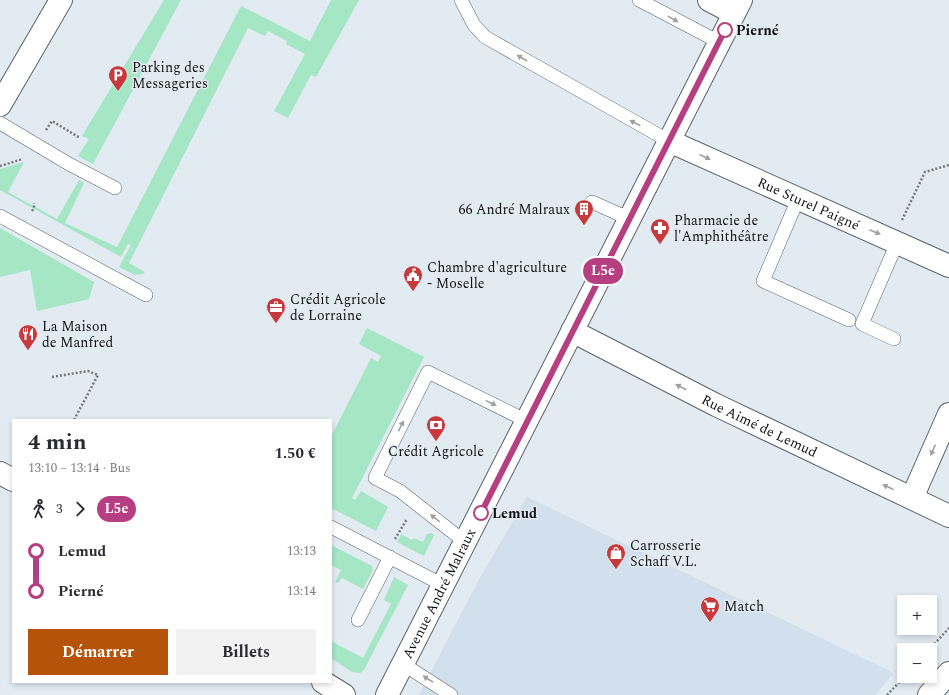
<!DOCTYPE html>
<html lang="fr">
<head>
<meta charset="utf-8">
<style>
	body { margin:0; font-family:Spectral,serif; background:#f2f2f3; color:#2b2b33; height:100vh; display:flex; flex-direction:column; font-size:15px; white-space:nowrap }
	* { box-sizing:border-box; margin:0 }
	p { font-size:13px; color:#7c7c81 }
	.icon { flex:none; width:22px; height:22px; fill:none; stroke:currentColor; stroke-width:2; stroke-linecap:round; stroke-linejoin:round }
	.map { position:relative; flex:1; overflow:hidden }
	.sheet { position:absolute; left:12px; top:419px; width:320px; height:264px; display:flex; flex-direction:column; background:#fff; border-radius:0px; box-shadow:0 2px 6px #0003 }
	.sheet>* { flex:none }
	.badge { padding:0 8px; border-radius:13px; font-size:14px; line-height:26px }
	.tools { position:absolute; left:897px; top:595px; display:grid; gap:8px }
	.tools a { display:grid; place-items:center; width:40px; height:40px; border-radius:0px; background:#fff; box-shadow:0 2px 6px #0003; font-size:20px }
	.map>.badge { position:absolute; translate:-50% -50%; box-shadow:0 0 0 2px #fff }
	.legs { display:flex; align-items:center; gap:6px; height:44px; padding:0 16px; font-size:13px }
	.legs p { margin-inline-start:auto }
	.headline { display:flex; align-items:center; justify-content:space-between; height:68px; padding:0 16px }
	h1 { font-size:22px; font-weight:700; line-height:30px }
	.button { display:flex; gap:8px; margin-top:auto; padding:8px 16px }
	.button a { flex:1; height:46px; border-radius:0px; background:#b45309; color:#fff; font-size:16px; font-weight:700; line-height:46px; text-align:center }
	.button a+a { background:#f2f2f3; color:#2b2b33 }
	ul { padding:0 16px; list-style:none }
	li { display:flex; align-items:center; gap:14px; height:40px; font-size:15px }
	li i { display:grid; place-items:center; width:6px; height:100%; margin:0 5px; background:currentColor }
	li i::after { content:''; width:10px; height:10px; margin:-5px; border:3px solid; border-radius:50%; background:#fff }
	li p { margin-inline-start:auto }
	li:first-child i { background:linear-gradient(#0000 50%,currentColor 0) }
	li:last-child i { background:linear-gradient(currentColor 50%,#0000 0) }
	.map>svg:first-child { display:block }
	.built { fill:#d2e0ee }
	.green { fill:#a5e6c5 }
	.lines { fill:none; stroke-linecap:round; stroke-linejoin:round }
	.service-casing { stroke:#5c636a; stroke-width:14 }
	.minor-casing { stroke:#5c636a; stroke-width:24 }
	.tertiary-casing { stroke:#5c636a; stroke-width:24 }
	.secondary-casing { stroke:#5c636a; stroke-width:24 }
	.path { stroke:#73787d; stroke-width:2.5; stroke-dasharray:2 2; stroke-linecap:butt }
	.service { stroke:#fff; stroke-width:13 }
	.minor { stroke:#fff; stroke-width:22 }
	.tertiary { stroke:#fff; stroke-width:22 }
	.secondary { stroke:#fff; stroke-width:22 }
	.oneway { fill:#9fa0a1 }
	.line-1-casing { stroke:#fff; stroke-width:9 }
	.line-1 { stroke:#b63f82; stroke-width:6 }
	.stop-1-dot { fill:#fff; stroke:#b63f82; stroke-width:2 }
	.labels { text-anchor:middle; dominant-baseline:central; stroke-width:3; stroke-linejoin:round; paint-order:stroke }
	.stop-label { font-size:14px; font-weight:bold; fill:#101215; stroke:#e2eaf2; text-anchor:start }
	.poi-label { font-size:14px; fill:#101215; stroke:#e2eaf2; text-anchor:start }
	.street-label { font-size:14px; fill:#101215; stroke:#e2eaf2 }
</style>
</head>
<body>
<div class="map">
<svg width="949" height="695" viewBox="0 0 949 695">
	<rect width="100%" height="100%" fill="#e2eaf2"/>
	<!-- built -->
	<path class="built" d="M527 497 894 673 875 695H419L478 581Z"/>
	<!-- green -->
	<path class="green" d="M164 0H181L93 164 78 156 89 139 82 136Z
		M331 0H359L316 77 311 75 288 118 274 111 305 54 286 44 287 41 268 31 265 36 248 28 129 263 145 272 143 274 135 275 119 267 131 245 128 244 121 257 0 190V169L24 162 8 192 57 219 79 180 84 183 65 223 117 247 241 6 310 41Z
		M0 228 94 282 89 299 37 311 30 270 0 277Z
		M367 328 424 357 352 498 355 500 361 491 388 507 376 531 331 508V437L371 358 378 362 381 356 359 344Z
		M431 533 434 535 424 556 397 542 401 534 412 540 414 538 423 542 427 534Z
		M331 545 372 566 373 570 363 589 342 578 338 583 335 582 341 570 331 565Z
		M394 577 408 585 364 670 360 673 352 672 331 658V641L363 658 391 604 384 600Z"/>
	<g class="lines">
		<!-- service casing -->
		<g class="service-casing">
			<path id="service" d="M461 0 474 25 485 37 669 141
				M639 0 719 42
				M0 123 69 164 115 188
				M798 199 763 281 849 320
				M592 202 630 219
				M0 216 146 295
				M894 339 862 324 897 243
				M331 527 443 585
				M465 542 400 491 375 478 428 372 527 421
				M358 620 390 557
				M403 664 451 695"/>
		</g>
		<!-- minor casing -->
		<g class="minor-casing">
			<g id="minor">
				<path d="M709 0 734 13"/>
				<path d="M0 105 61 0"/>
				<path id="s1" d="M669 141 949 266"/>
				<path id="s2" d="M572 331 716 405 949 516"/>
				<path d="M0 473 13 480"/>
				<path d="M912 498 949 414"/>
				<path d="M323 682 344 695"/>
			</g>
		</g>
		<!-- tertiary casing -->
		<g class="tertiary-casing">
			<path id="tertiary" d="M929 695 949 673"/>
		</g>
		<!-- secondary casing -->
		<g class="secondary-casing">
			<g id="secondary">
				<path id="s3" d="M387 695 741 0"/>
			</g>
		</g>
		<!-- path -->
		<path class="path" d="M46 130 52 121 80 138
			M0 166 23 159
			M32 211 34 208V203
			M902 220 925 172 949 165
			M52 377 88 371 98 375 74 420
			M395 539 407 519
			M929 650 949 628
			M887 695 905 676"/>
		<!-- service -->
		<use href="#service" class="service"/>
		<!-- minor -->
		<use href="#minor" class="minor"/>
		<!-- tertiary -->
		<use href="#tertiary" class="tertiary"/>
		<!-- secondary -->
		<use href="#secondary" class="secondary"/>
	</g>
	<!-- one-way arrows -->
	<defs><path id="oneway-solid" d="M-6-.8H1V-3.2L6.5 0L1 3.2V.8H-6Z"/></defs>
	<g class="oneway">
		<use href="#oneway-solid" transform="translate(673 19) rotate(29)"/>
		<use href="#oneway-solid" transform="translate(522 58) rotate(-150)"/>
		<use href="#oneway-solid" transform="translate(635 123) rotate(-152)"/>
		<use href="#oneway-solid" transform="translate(705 157) rotate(24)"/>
		<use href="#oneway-solid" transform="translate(875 232) rotate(23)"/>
		<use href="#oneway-solid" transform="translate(681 387) rotate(-153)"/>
		<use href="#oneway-solid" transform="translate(491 403) rotate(26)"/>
		<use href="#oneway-solid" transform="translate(401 426) rotate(-63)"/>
		<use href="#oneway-solid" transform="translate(933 450) rotate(114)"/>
		<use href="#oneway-solid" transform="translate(888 487) rotate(-155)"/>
		<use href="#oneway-solid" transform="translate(435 518) rotate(-141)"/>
		<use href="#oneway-solid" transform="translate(428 679) rotate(-148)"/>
	</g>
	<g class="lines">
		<!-- line-1 casing -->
		<g class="line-1-casing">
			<path id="line-1" d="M481 513 725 30"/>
		</g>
		<!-- line-1 -->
		<use href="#line-1" class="line-1"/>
	</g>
	<!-- icons -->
	<defs>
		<g id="parking-pin" transform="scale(1)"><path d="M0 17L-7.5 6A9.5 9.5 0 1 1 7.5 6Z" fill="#c8393c" stroke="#e2eaf2"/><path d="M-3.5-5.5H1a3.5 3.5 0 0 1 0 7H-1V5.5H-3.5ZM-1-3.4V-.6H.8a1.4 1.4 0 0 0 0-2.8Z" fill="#fff"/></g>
		<g id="building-pin" transform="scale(1)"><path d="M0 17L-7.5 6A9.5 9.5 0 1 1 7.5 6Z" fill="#c8393c" stroke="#e2eaf2"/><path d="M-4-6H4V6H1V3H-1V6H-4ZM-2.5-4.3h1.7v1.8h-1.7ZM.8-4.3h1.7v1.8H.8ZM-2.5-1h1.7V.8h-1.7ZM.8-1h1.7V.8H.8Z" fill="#fff"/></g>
		<g id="pharmacy-pin" transform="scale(1)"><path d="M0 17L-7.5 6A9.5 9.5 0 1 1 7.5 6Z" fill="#c8393c" stroke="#e2eaf2"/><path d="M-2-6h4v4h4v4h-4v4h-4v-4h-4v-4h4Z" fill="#fff"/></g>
		<g id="civic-pin" transform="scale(1)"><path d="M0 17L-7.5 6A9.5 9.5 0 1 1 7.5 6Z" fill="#c8393c" stroke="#e2eaf2"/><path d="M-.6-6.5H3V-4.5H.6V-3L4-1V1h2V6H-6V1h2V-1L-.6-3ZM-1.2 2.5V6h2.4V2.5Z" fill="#fff"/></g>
		<g id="office-pin" transform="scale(1)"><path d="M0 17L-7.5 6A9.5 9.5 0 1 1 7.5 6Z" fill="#c8393c" stroke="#e2eaf2"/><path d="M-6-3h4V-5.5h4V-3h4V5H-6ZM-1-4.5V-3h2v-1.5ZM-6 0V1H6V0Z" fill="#fff"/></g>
		<g id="restaurant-pin" transform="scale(1)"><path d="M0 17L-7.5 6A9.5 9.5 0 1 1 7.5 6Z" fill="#c8393c" stroke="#e2eaf2"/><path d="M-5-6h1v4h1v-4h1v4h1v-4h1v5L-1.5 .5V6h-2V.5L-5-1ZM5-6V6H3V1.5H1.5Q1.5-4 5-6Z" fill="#fff"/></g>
		<g id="bank-pin" transform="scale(1)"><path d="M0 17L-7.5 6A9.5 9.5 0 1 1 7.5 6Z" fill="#c8393c" stroke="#e2eaf2"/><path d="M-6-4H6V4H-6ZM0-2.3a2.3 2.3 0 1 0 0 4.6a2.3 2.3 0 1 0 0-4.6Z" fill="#fff"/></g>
		<g id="shop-pin" transform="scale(1)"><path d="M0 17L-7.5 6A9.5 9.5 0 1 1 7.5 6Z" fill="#c8393c" stroke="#e2eaf2"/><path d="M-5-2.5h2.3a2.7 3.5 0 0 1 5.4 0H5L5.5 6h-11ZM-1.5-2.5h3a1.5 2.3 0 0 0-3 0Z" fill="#fff"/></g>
		<g id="supermarket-pin" transform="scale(1)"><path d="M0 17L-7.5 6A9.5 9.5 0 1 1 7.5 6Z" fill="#c8393c" stroke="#e2eaf2"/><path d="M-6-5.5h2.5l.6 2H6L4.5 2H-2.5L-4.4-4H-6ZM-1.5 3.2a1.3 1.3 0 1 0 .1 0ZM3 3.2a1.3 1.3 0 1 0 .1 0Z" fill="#fff"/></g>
	</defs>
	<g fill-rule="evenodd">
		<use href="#parking-pin" x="118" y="75"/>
		<use href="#building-pin" x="584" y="209"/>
		<use href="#pharmacy-pin" x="660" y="228"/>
		<use href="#civic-pin" x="413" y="275"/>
		<use href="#office-pin" x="276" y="307"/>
		<use href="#restaurant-pin" x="28" y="334"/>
		<use href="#bank-pin" x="436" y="425"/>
		<use href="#shop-pin" x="616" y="553"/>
		<use href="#supermarket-pin" x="710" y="606"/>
	</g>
	<!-- markers -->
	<g class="stop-1-dot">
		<circle cx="725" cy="30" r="7"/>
		<circle cx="481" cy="513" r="7"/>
	</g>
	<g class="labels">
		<!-- stop labels -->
		<g class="stop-label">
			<text x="736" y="30">Pierné</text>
			<text x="492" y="513">Lemud</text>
		</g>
		<!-- poi labels -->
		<g class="poi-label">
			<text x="132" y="67">Parking des<tspan x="132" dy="16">Messageries</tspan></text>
			<text x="570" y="209" text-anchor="end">66 André Malraux</text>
			<text x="674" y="220">Pharmacie de<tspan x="674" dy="16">l'Amphithéâtre</tspan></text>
			<text x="427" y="267">Chambre d'agriculture<tspan x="427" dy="16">- Moselle</tspan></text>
			<text x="290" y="299">Crédit Agricole<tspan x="290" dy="16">de Lorraine</tspan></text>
			<text x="42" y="326">La Maison<tspan x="42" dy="16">de Manfred</tspan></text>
			<text x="436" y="451" text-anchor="middle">Crédit Agricole</text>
			<text x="630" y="545">Carrosserie<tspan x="630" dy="16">Schaff V.L.</tspan></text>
			<text x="724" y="606">Match</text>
		</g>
		<!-- street labels -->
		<g class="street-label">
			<text stroke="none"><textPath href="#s1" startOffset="153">Rue Sturel Paigné</textPath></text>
			<text stroke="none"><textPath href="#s2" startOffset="210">Rue Aimé de Lemud</textPath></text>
			<text stroke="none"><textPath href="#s3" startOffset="114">Avenue André Malraux</textPath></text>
		</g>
	</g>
</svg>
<div class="tools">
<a>+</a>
<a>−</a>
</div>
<b class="badge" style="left:603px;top:271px;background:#b63f82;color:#fff">L5e</b>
<section class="sheet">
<div class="headline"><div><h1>4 min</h1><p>13:10 – 13:14 · Bus</p></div><b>1.50 €</b></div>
<div class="legs"><svg class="icon" aria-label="walk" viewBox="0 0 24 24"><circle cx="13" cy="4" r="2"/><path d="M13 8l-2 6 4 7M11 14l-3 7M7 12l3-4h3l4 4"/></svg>3<svg class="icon" aria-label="forward" viewBox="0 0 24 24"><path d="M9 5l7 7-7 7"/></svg><b class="badge" style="background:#b63f82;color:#fff">L5e</b></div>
<ul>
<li><i style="color:#b63f82"></i><b>Lemud</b><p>13:13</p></li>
<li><i style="color:#b63f82"></i><b>Pierné</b><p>13:14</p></li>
</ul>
<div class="button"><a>Démarrer</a><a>Billets</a></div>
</section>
</div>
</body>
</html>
